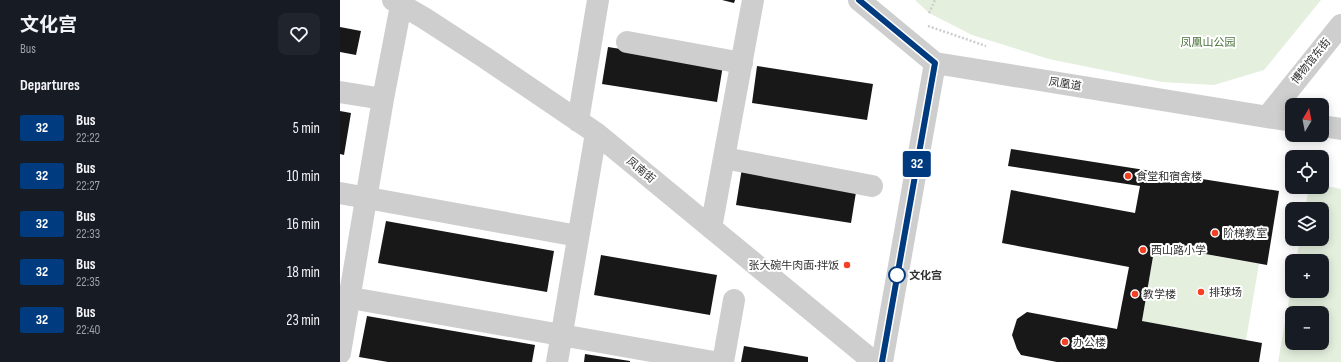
<!DOCTYPE html>
<html lang="en">
<head>
<meta charset="utf-8">
<style>
	body { margin:0; font-family:"Sofia Sans Condensed","Noto Sans SC",sans-serif; background:#20242c; color:#f1f3f6; height:100vh; display:flex; flex-direction:column; font-size:15px; white-space:nowrap }
	* { box-sizing:border-box; margin:0 }
	p { font-size:13px; color:#9ea1a6 }
	.icon { flex:none; width:22px; height:22px; fill:none; stroke:currentColor; stroke-width:2; stroke-linecap:round; stroke-linejoin:round }
	.map { position:relative; flex:1; overflow:hidden }
	.drawer { display:flex; flex-direction:column; background:#171b24; width:340px }
	.drawer>* { flex:none }
	.badge { padding:0 8px; border-radius:3px; font-size:14px; line-height:26px }
	.needle { width:26px; rotate:10deg }
	.fabs { position:absolute; left:945px; top:98px; display:grid; gap:8px }
	.fabs a { display:grid; place-items:center; width:44px; height:44px; border-radius:8px; background:#171b24; box-shadow:0 2px 10px #0003; font-size:20px }
	.map>.badge { position:absolute; translate:-50% -50%; box-shadow:0 0 0 2px #fff }
	h2 { padding:0 20px; font-size:15px; line-height:36px }
	.round { display:grid; place-items:center; flex:none; width:42px; height:42px; border-radius:8px; background:#20242c }
	.head { display:flex; align-items:center; justify-content:space-between; height:68px; padding:0 20px }
	h1 { font-size:19px; font-weight:700; line-height:30px }
	ul { padding:0; list-style:none }
	li { display:flex; align-items:center; gap:12px; height:48px; padding:0 20px }
	li div { flex:1 }
	li b { display:block; font-size:15px }
	li em { font-style:normal }
	li .badge { min-width:44px; font-weight:700; text-align:center }
	main { display:flex; flex:1; min-height:0 }
	.map>svg:first-child { display:block }
	.green { fill:#e4efde; fill-rule:evenodd }
	.building { fill:#181818 }
	.lines { fill:none; stroke-linecap:round; stroke-linejoin:round }
	.path { stroke:#cecece; stroke-width:2.5; stroke-dasharray:2 2; stroke-linecap:butt }
	.minor { stroke:#cecece; stroke-width:22 }
	.line-casing { stroke:#fff; stroke-width:9 }
	.line { stroke:#003b80; stroke-width:6 }
	.poi-dot { fill:#f54026; stroke:#fff; stroke-width:1.5 }
	.stop-dot { fill:#fff; stroke:#003b80; stroke-width:2 }
	.labels { text-anchor:middle; dominant-baseline:central; stroke-width:4; stroke-linejoin:round; paint-order:stroke }
	.park-label { font-size:11px; fill:#487139; stroke:#fff }
	.street-label { font-size:11px; fill:#313131; stroke:#fff }
	.poi-label { font-size:11px; fill:#313131; stroke:#fff; text-anchor:start }
	.stop-label { font-size:11px; font-weight:bold; fill:#313131; stroke:#fff; text-anchor:start }
</style>
</head>
<body>
<main>
<section class="drawer">
<div class="head"><div><h1>文化宫</h1><p>Bus</p></div><a class="round"><svg class="icon" aria-label="heart" viewBox="0 0 24 24"><path d="M12 20l-8-8c-3-5 5-10 8-4 3-6 11-1 8 4z"/></svg></a></div>
<h2>Departures</h2>
<ul>
<li><span class="badge" style="background:#003b80;color:#fff">32</span><div><b>Bus</b><p>22:22</p></div><em>5 min</em></li>
<li><span class="badge" style="background:#003b80;color:#fff">32</span><div><b>Bus</b><p>22:27</p></div><em>10 min</em></li>
<li><span class="badge" style="background:#003b80;color:#fff">32</span><div><b>Bus</b><p>22:33</p></div><em>16 min</em></li>
<li><span class="badge" style="background:#003b80;color:#fff">32</span><div><b>Bus</b><p>22:35</p></div><em>18 min</em></li>
<li><span class="badge" style="background:#003b80;color:#fff">32</span><div><b>Bus</b><p>22:40</p></div><em>23 min</em></li>
</ul>
</section>
<div class="map">
<svg width="1001" height="362" viewBox="0 0 1001 362">
	<rect width="100%" height="100%" fill="#fff"/>
	<!-- green -->
	<path class="green" d="M575 0H981L924 70 874 85 822 82 709 59 632 35 589 13Z
		M982 185 1001 189V362H938L952 283V291H982V261H956L960 239H982V209H965L969 187H982ZM952 313H982V343H952Z
		M815 245 919 264 906 340 802 321Z"/>
	<!-- building -->
	<path class="building" d="M382 0H395L394 3Z
		M0 27 21 31 16 55 0 52Z
		M268 47 383 65 377 102 262 84Z
		M417 66 533 84 527 120 412 103Z
		M0 111 11 113 4 155 0 154Z
		M671 149 939 191 927 265 815 245 802 321 922 343 919 362H717L681 355 677 349 672 335 677 319 687 312 777 329 789 267 662 243 671 190 795 213 800 186 668 166Z
		M402 168 517 186 511 223 396 205Z
		M46 221 214 251 207 292 38 263Z
		M261 255 377 275 370 315 254 295Z
		M27 316 195 345 192 362H48L19 357Z
		M404 346 468 357V362H401Z
		M245 354 290 361V362H244Z"/>
	<g class="lines">
		<!-- path -->
		<path class="path" d="M589 13 595 0
			M588 26 646 46"/>
		<!-- minor -->
		<path class="minor" d="M53 0 84 18 144 57 256 133 534 362
			M519 0 595 63 952 121
			M287 42 402 63
			M0 92 43 99
			M927 117 1001 25
			M238 121 258 0
			M982 126 1001 129
			M384 158 532 186
			M0 193 238 236
			M371 228 413 0
			M0 296 374 362
			M0 353 43 99 61 5
			M217 362 256 133
			M383 362 394 300
			M542 362 595 63"/>
	</g>
	<g class="lines">
		<!-- line casing -->
		<g class="line-casing">
			<path id="line" d="M519 0 595 63 542 362"/>
		</g>
		<!-- line -->
		<use href="#line" class="line"/>
	</g>
	<!-- markers -->
	<g class="poi-dot">
		<circle cx="788" cy="176" r="4"/>
		<circle cx="875" cy="233" r="4"/>
		<circle cx="803" cy="250" r="4"/>
		<circle cx="507" cy="265" r="4"/>
		<circle cx="861" cy="292" r="4"/>
		<circle cx="795" cy="294" r="4"/>
		<circle cx="725" cy="342" r="4"/>
	</g>
	<circle class="stop-dot" cx="557" cy="275" r="8"/>
	<g class="labels">
		<!-- park labels -->
		<g class="park-label">
			<text x="868" y="42">凤凰山公园</text>
		</g>
		<!-- street labels -->
		<g class="street-label">
			<text transform="translate(971 61) rotate(-51)">博物馆东街</text>
			<text transform="translate(725 84) rotate(9)">凤凰道</text>
			<text transform="translate(301 170) rotate(40)">凤南街</text>
		</g>
		<!-- poi labels -->
		<g class="poi-label">
			<text x="796" y="176">食堂和宿舍楼</text>
			<text x="883" y="233">阶梯教室</text>
			<text x="811" y="250">西山路小学</text>
			<text x="499" y="265" text-anchor="end">张大碗牛肉面•拌饭</text>
			<text x="869" y="292">排球场</text>
			<text x="803" y="294">教学楼</text>
			<text x="733" y="342">办公楼</text>
		</g>
		<!-- stop labels -->
		<g class="stop-label">
			<text x="569" y="275">文化宫</text>
		</g>
	</g>
</svg>
<div class="fabs">
<a><svg class="needle" viewBox="-14 -14 28 28"><path d="M0-13l5 13h-10z" fill="#e53935"/><path d="M0 13l5-13h-10z" fill="#9ea1a6"/></svg></a>
<a><svg class="icon" aria-label="locate" viewBox="0 0 24 24"><circle cx="12" cy="12" r="6"/><path d="M12 2v4M12 18v4M2 12h4M18 12h4"/></svg></a>
<a><svg class="icon" aria-label="layers" viewBox="0 0 24 24"><path d="M12 4l9 5-9 5-9-5zM3 14l9 5 9-5"/></svg></a>
<a>+</a>
<a>−</a>
</div>
<b class="badge" style="left:577px;top:164px;background:#003b80;color:#fff">32</b>
</div>
</main>
</body>
</html>
